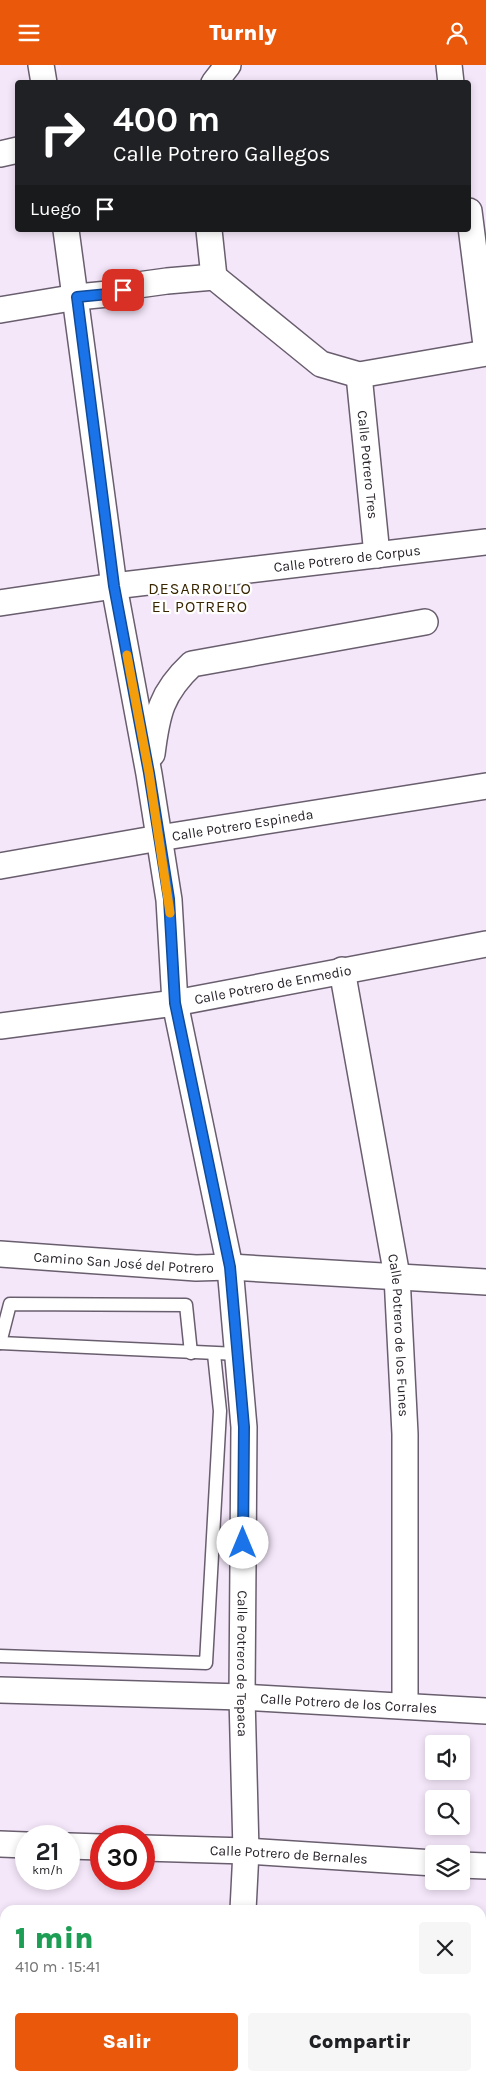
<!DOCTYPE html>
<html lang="es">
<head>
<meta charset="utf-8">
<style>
	:root { --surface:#fff; --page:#f6f6f6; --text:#202124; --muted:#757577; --accent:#ea580c }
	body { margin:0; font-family:Karla,sans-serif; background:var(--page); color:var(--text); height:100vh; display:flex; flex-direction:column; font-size:19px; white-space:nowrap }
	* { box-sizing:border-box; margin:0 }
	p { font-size:16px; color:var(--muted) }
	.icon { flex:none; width:28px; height:28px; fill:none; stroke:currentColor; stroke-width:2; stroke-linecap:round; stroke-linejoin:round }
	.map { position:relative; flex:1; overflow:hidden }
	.drawer { position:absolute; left:0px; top:1840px; width:486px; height:176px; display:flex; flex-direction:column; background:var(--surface); border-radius:15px 15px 0 0; box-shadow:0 2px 8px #0003 }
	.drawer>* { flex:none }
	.hud { position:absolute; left:15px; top:15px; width:456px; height:152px; border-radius:5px; box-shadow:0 2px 8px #0003; background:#202124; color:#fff; overflow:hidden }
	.fabs { position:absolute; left:425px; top:1670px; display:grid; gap:10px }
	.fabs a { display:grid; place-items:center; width:45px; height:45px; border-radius:5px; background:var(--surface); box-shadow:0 2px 8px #0003; font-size:25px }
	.speed { position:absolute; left:15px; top:1760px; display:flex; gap:10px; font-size:25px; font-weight:700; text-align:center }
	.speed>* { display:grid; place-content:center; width:65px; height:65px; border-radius:50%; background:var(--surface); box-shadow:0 2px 8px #0003; line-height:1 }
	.speed small { font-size:12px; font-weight:400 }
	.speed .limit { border:8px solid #d22; background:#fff; color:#111 }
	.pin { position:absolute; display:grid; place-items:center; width:42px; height:42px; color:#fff; margin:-21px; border-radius:10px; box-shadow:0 2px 8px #0006 }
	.me { position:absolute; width:55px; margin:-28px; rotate:0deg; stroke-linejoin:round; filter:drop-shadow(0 0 4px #0008) }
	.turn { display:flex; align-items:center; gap:18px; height:105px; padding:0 15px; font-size:22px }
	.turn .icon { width:65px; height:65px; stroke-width:2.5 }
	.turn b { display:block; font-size:35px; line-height:42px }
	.then { display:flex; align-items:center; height:48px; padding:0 15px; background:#0003; gap:10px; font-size:19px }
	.round { display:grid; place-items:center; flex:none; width:52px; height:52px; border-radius:5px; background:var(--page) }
	.overview { display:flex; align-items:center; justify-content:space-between; height:85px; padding:0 15px }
	h1 { font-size:30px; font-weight:800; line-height:38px; color:#1e9e55 }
	.action { display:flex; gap:10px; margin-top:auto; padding:10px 15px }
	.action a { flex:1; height:58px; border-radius:5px; background:var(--accent); color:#fff; font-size:20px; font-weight:800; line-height:58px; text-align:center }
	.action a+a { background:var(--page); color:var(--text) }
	header { display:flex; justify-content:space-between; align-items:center; height:65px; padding:0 15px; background:var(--accent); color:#fff; font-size:22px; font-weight:800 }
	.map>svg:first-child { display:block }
</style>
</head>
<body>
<header><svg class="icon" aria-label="menu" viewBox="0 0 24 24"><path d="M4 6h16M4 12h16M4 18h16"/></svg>Turnly<svg class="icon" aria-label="person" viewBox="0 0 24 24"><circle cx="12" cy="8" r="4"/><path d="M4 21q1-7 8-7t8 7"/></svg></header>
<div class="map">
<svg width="486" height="2016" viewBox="0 0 486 2016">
	<rect width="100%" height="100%" fill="#f4e7fa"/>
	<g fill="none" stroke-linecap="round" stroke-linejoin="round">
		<!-- service casing -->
		<g stroke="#695e6e" stroke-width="15">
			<g id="service">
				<path d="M0,1278l10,-39 176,1 5,48"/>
				<path d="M0,1278l238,11"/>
				<path d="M0,1591l206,7 14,-252 -6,-57"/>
			</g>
		</g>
		<!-- minor casing -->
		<g stroke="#695e6e" stroke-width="28">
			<g id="minor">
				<path d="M41,0l3,18"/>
				<path d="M449,0l2,18"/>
				<path d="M214,18l14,-18"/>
				<path d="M0,89l18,-4"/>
				<path d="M469,146l17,134"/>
				<path id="s1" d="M66,165l48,356 35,188 20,126 6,103 55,264 14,160 -2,270 4,154 -3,59"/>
				<path d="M209,165l5,47"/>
				<path d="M0,245l77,-13 31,-3 30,-9 29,-4 47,-4 107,87 38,11 127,-22"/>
				<path id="s2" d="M359,310l18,180"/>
				<path id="s3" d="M0,538l114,-17 372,-44"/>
				<path d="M152,689c5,-40 9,-61 40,-90l233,-42"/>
				<path id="s4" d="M0,801l159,-28 327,-52"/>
				<path id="s5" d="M342,905l55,306 8,158v272"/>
				<path id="s6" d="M0,961l175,-23 311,-59"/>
				<path id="s7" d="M0,1189l196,14 34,-1 256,15"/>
				<path id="s8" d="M0,1625l242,7 244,14"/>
				<path d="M0,1779l26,1"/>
				<path d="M69,1781l32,1"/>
				<path id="s9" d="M144,1783l102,3 188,12"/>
				<path d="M461,1800l25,1"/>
				<path d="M0,1929h5"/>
				<path d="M481,1956h5"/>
			</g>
		</g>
		<!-- service -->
		<use href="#service" stroke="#fff" stroke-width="12"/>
		<!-- minor -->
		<use href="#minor" stroke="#fff" stroke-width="25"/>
	</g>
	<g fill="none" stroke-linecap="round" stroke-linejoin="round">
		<!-- route casing -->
		<g stroke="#114b97" stroke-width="12">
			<path id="route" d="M123,225l-15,4 -31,3 37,289 35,187 20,126 6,104 55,264 14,160 -1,116"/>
		</g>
		<!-- route -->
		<use href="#route" stroke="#1a73e8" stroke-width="9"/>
		<!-- slow -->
		<path stroke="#f59e0b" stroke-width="9" d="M127,590l22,118 21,140"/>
	</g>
	<g text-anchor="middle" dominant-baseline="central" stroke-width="4.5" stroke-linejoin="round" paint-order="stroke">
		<!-- street labels -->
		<g font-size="14" fill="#29242b" stroke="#fff">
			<text stroke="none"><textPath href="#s2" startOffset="90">Calle Potrero Tres</textPath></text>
			<text stroke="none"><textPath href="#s3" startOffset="350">Calle Potrero de Corpus</textPath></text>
			<text stroke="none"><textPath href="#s4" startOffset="246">Calle Potrero Espineda</textPath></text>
			<text stroke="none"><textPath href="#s6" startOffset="276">Calle Potrero de Enmedio</textPath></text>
			<text stroke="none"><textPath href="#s7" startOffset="124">Camino San José del Potrero</textPath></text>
			<text stroke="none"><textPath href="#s5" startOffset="370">Calle Potrero de los Funes</textPath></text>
			<text stroke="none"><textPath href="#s1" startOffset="1448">Calle Potrero de Tepaca</textPath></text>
			<text stroke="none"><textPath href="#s8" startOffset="349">Calle Potrero de los Corrales</textPath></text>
			<text stroke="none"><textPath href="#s9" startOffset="145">Calle Potrero de Bernales</textPath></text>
		</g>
		<!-- quarter labels -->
		<g font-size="16" letter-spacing="1" fill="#372600" stroke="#fff">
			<text x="200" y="523">DESARROLLO<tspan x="200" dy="18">EL POTRERO</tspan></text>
		</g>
	</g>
</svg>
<div class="fabs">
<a><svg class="icon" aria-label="sound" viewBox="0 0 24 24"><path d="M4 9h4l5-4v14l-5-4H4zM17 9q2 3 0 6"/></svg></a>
<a><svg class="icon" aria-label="search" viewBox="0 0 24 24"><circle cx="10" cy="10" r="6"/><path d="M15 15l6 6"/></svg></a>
<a><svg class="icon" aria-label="layers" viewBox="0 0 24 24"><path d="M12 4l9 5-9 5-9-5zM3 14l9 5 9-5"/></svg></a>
</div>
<div class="speed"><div>21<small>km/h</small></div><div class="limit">30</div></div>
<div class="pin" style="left:123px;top:225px;background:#d93025"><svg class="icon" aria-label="arrive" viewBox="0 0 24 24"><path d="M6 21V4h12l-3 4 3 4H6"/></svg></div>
<svg class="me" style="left:243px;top:1478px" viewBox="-20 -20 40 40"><circle r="19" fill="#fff"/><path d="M0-13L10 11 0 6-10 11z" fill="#1a73e8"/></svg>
<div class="hud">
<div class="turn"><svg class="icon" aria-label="right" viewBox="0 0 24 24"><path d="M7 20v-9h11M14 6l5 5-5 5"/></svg><div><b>400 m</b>Calle Potrero Gallegos</div></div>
<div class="then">Luego<svg class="icon" aria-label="arrive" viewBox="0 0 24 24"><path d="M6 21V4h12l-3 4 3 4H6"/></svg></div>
</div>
<section class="drawer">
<div class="overview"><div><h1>1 min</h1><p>410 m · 15:41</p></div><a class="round"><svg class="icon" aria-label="close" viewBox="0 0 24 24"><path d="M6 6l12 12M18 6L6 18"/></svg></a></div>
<div class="action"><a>Salir</a><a>Compartir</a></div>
</section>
</div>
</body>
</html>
